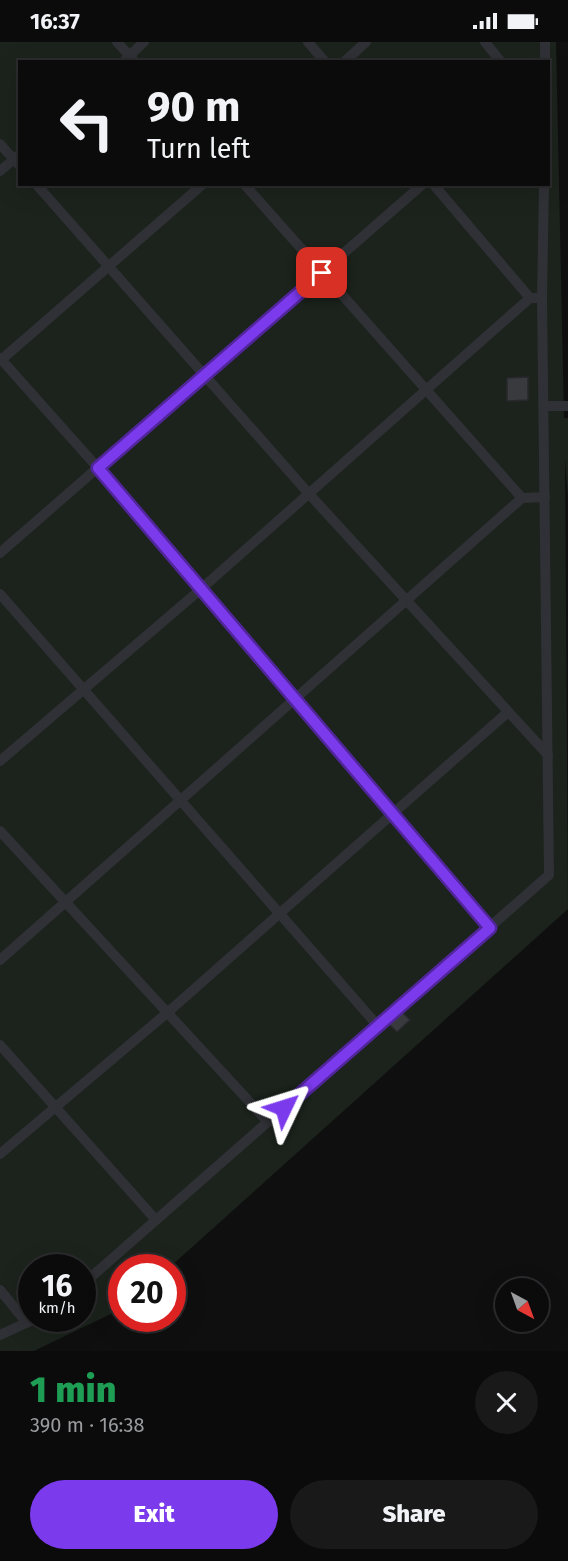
<!DOCTYPE html>
<html lang="en">
<head>
<meta charset="utf-8">
<style>
	:root { --surface:#0b0b0c; --page:#19191a; --text:#f1f3f6; --muted:#9a9b9d; --line:#2b2b2d; --accent:#7c3aed }
	body { margin:0; font-family:"Fira Sans",sans-serif; background:var(--page); color:var(--text); height:100vh; display:flex; flex-direction:column; font-size:22px; white-space:nowrap }
	* { box-sizing:border-box; margin:0 }
	p { font-size:20px; color:var(--muted) }
	.icon { flex:none; width:33px; height:33px; fill:none; stroke:currentColor; stroke-width:2; stroke-linecap:round; stroke-linejoin:round }
	.map { position:relative; height:1309px; overflow:hidden }
	.panel { display:flex; flex-direction:column; background:var(--surface); flex:1 }
	.panel>* { flex:none }
	.guide { position:absolute; left:18px; top:18px; width:532px; height:126px; border-radius:0px; box-shadow:0 6px 24px #0002,0 0 0 2px var(--line); background:#0b0b0c; color:var(--text); overflow:hidden }
	.needle { width:39px; rotate:139deg }
	.controls { position:absolute; left:495px; top:1236px; display:grid; gap:12px }
	.controls a { display:grid; place-items:center; width:54px; height:54px; border-radius:50%; background:var(--surface); box-shadow:0 6px 24px #0002,0 0 0 2px var(--line); font-size:30px }
	.speed { position:absolute; left:18px; top:1212px; display:flex; gap:12px; font-size:30px; font-weight:700; text-align:center }
	.speed>* { display:grid; place-content:center; width:78px; height:78px; border-radius:50%; background:var(--surface); box-shadow:0 6px 24px #0002,0 0 0 2px var(--line); line-height:1 }
	.speed small { font-size:15px; font-weight:400 }
	.speed .limit { border:9px solid #d22; background:#fff; color:#111 }
	.pin { position:absolute; display:grid; place-items:center; width:51px; height:51px; color:#fff; margin:-26px; border-radius:12px; box-shadow:0 3px 9px #0006 }
	.me { position:absolute; width:66px; margin:-33px; rotate:49deg; stroke-linejoin:round; filter:drop-shadow(0 0 4px #0008) }
	.turn { display:flex; align-items:center; gap:21px; height:126px; padding:0 30px; font-size:27px }
	.turn .icon { width:78px; height:78px; stroke-width:2.5 }
	.turn b { display:block; font-size:42px; line-height:51px }
	.round { display:grid; place-items:center; flex:none; width:63px; height:63px; border-radius:32px; background:var(--page) }
	.headline { display:flex; align-items:center; justify-content:space-between; height:102px; padding:0 30px }
	h1 { font-size:36px; font-weight:800; line-height:45px; color:#1e9e55 }
	.cta { display:flex; gap:12px; margin-top:auto; padding:12px 30px }
	.cta a { flex:1; height:69px; border-radius:36px; background:var(--accent); color:#fff; font-size:24px; font-weight:800; line-height:69px; text-align:center }
	.cta a+a { background:var(--page); color:var(--text) }
	.status { display:flex; justify-content:space-between; align-items:center; height:42px; padding:0 30px; background:var(--surface); direction:ltr }
	.status svg { height:16px; fill:currentColor }
	.map>svg:first-child { display:block }
</style>
</head>
<body>
<div class="status"><b>16:37</b><svg viewBox="0 0 49 12"><path d="M0 12V9h3v3zM5 12V6h3v6zM10 12V3h3v9zM15 12V0h3v12zM26 1h20v11H26zM47 4h2v5h-2z"/></svg></div>
<div class="map">
<svg width="568" height="1309" viewBox="0 0 568 1309">
	<rect width="100%" height="100%" fill="#0f0f10"/>
	<!-- green -->
	<path fill="#1b231c" fill-rule="evenodd" d="M0,0h556l8,376h4v79l-3,-38 3,450 -398,358 -48,1 -1,41 -87,42h-34zM20,20h529v122h-529zM32,1226h50v50h-50z"/>
	<!-- building -->
	<g fill="#383a3e" stroke="#29292d" stroke-width="1.5">
		<path d="M528,335v23l-21,1v-23z"/>
		<path d="M402,970l8,8 -13,12 -8,-8z"/>
	</g>
	<g fill="none" stroke-linecap="round" stroke-linejoin="round">
		<!-- service -->
		<g stroke="#303136" stroke-width="10">
			<path d="M117,0l18,20"/>
			<path d="M308,0l17,20"/>
			<path d="M485,0l16,20"/>
			<path d="M545,0v20"/>
			<path d="M123,20l21,-20"/>
			<path d="M344,20l22,-20"/>
			<path d="M0,102l20,22"/>
			<path d="M0,129l20,-17"/>
			<path d="M36,142l274,311 238,260"/>
			<path d="M244,142l278,314"/>
			<path d="M433,142l97,114h6"/>
			<path d="M0,316l98,110 392,460"/>
			<path d="M0,319l203,-177"/>
			<path d="M544,364h24"/>
			<path d="M0,511l423,-369"/>
			<path d="M0,552l378,432"/>
			<path d="M0,719l201,-172 329,-291"/>
			<path d="M0,789l268,291"/>
			<path d="M0,918l522,-462 23,-1"/>
			<path d="M0,1003l156,175"/>
			<path d="M0,1112l167,-141 341,-301"/>
			<path d="M82,1243l467,-410 -7,-577 2,-114"/>
			<path d="M0,1248l27,33"/>
			<path d="M0,1293l37,-17"/>
		</g>
	</g>
	<g fill="none" stroke-linecap="round" stroke-linejoin="round">
		<!-- route casing -->
		<g stroke="#51269a" stroke-width="15">
			<path id="route" d="M284,1066l206,-180 -392,-460 224,-195"/>
		</g>
		<!-- route -->
		<use href="#route" stroke="#7c3aed" stroke-width="10"/>
	</g>
</svg>
<div class="controls">
<a><svg class="needle" viewBox="-14 -14 28 28"><path d="M0-13l5 13h-10z" fill="#e53935"/><path d="M0 13l5-13h-10z" fill="#9a9b9d"/></svg></a>
</div>
<div class="speed"><div>16<small>km/h</small></div><div class="limit">20</div></div>
<div class="pin" style="left:322px;top:231px;background:#d93025"><svg class="icon" aria-label="arrive" viewBox="0 0 24 24"><path d="M6 21V4h12l-3 4 3 4H6"/></svg></div>
<svg class="me" style="left:284px;top:1066px" viewBox="-20 -20 40 40"><path d="M0-17L14 15 0 8-14 15z" fill="#7c3aed" stroke="#fff" stroke-width="4"/></svg>
<div class="guide">
<div class="turn"><svg class="icon" aria-label="left" viewBox="0 0 24 24"><path d="M17 20v-9H6M10 6l-5 5 5 5"/></svg><div><b>90 m</b>Turn left</div></div>
</div>
</div>
<section class="panel">
<div class="headline"><div><h1>1 min</h1><p>390 m · 16:38</p></div><a class="round"><svg class="icon" aria-label="close" viewBox="0 0 24 24"><path d="M6 6l12 12M18 6L6 18"/></svg></a></div>
<div class="cta"><a>Exit</a><a>Share</a></div>
</section>
</body>
</html>
